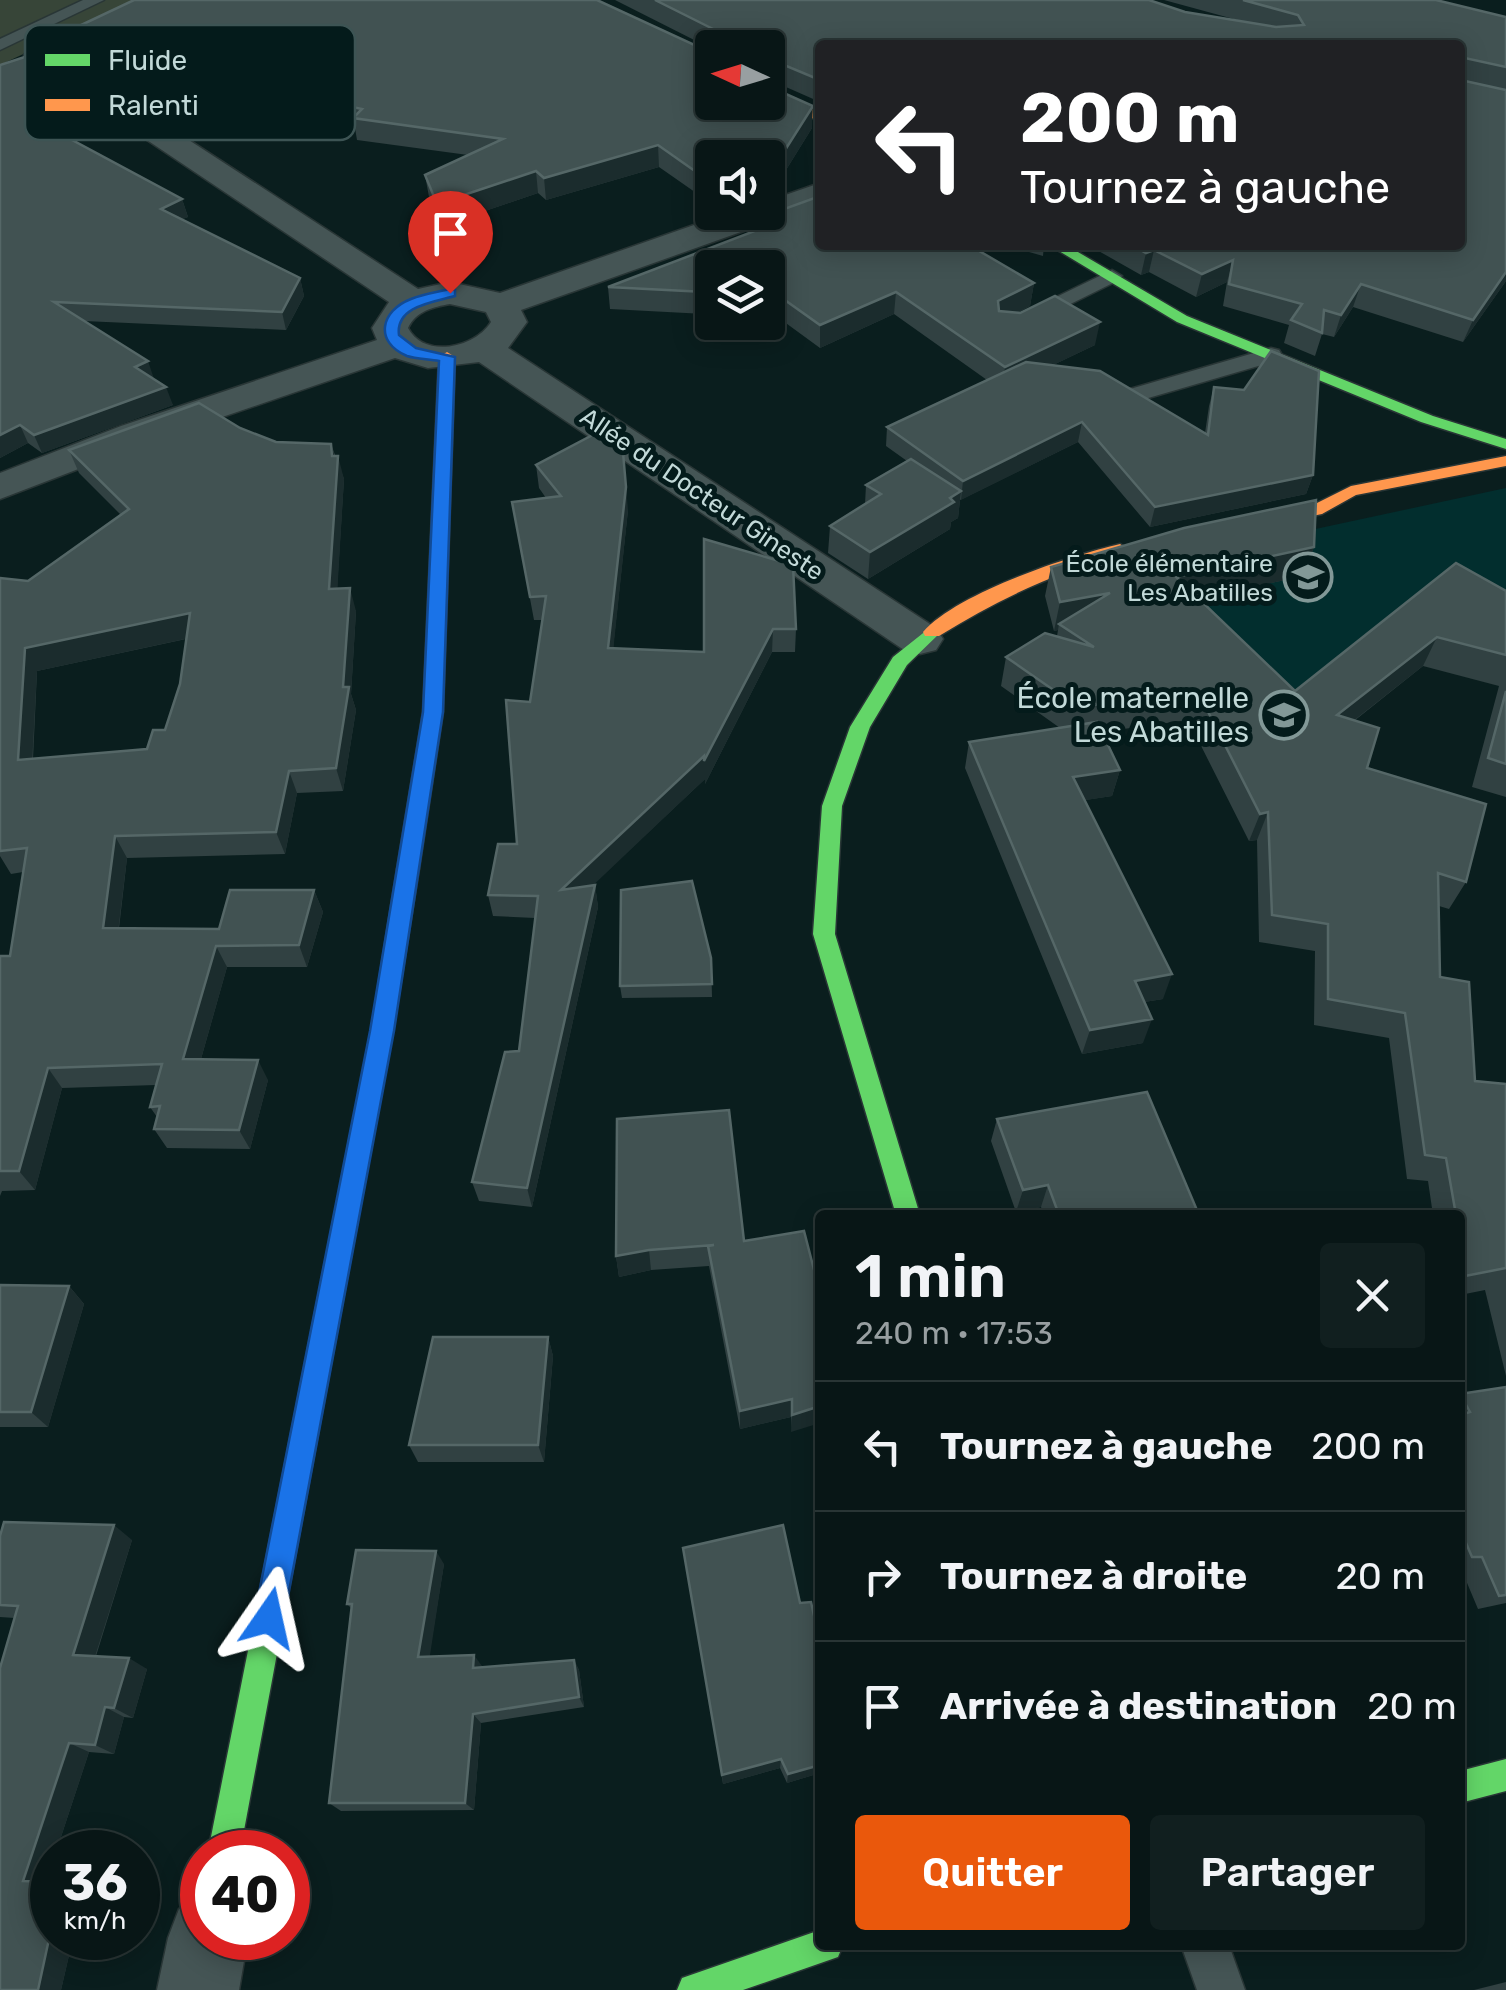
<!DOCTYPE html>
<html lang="fr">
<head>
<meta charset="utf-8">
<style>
	:root { --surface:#081616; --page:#111f1f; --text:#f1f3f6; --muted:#989fa1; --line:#293535; --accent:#ea580c }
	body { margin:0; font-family:Rubik,sans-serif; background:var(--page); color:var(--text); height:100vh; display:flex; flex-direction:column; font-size:38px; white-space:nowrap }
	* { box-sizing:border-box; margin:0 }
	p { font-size:32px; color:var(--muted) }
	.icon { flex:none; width:55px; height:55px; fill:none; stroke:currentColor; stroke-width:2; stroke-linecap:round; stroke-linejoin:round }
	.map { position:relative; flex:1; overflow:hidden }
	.side { position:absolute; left:815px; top:1210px; width:650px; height:740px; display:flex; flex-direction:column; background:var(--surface); border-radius:10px; box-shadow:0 5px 25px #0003,0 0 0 2px var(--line) }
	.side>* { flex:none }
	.banner { position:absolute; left:815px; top:40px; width:650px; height:210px; border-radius:10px; box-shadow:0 5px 25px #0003,0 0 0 2px var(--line); background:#202124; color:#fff; overflow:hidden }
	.needle { width:65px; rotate:274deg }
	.tools { position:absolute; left:695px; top:30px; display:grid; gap:20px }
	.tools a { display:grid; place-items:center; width:90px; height:90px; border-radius:10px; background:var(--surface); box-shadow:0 5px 25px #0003,0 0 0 2px var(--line); font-size:50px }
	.speed { position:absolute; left:30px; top:1830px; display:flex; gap:20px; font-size:50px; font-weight:700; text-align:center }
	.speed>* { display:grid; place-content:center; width:130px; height:130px; border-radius:50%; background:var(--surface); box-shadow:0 5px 25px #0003,0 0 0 2px var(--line); line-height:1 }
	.speed small { font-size:25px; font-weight:400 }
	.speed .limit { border:15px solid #d22; background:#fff; color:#111 }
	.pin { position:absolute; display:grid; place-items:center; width:85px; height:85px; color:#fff; margin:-102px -42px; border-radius:50% 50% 50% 0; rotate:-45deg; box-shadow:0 0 10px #0007 }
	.pin .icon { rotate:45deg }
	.me { position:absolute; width:110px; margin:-55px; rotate:11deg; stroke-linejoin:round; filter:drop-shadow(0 0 8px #0008) }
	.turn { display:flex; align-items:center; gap:35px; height:210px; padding:0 40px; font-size:45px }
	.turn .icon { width:130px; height:130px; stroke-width:2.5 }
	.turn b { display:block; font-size:70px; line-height:85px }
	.round { display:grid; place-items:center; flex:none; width:105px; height:105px; border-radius:10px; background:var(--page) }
	.overview { display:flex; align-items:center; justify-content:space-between; height:170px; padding:0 40px }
	h1 { font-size:60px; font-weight:600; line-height:75px }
	.button { display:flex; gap:20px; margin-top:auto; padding:20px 40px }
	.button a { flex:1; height:115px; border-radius:10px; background:var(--accent); color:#fff; font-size:40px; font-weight:600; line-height:115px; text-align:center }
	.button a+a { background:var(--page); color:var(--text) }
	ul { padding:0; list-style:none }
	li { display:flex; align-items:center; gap:30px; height:130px; padding:0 40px; border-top:2px solid var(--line) }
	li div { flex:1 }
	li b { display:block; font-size:38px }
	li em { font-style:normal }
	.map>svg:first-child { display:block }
</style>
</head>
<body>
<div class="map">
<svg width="1506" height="1990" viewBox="0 0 1506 1990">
	<rect width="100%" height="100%" fill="#0a1e1e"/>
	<!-- built -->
	<path fill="#022e2e" d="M1506,488v136l-23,-8 -159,128 -171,-180z"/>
	<!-- green -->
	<path fill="#374538" d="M0,0h138l-138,65z"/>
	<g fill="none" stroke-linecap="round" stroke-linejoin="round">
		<!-- lane casing -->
		<g stroke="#293636" stroke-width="3">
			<g id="lane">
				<path d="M83,0h21l-104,50v-11z"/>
				<path d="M1112,270l10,6 -3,4 -87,43 -8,1 -11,-6z"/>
				<path d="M1271,348l8,2 3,5 -3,5 -141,41 -11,-7 3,-5z"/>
				<path d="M1181,1945h48l16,45h-48z"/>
			</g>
		</g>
		<!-- street casing -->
		<g stroke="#293636" stroke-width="3">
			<g id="street">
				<path d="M39,46l10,3 369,240 32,-7 50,11 231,-81h37v-11l52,-18v21l-299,106 6,12 -19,26 428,280 7,11 -7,11 -16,4 -16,-4 -425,-288 -51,6 -33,-10 -246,84 -149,57v-26l121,-47 256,-86 -5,-12 17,-26 -360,-241 -5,-6 5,-6zM450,304l36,8 5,10c-16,26 -67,37 -83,6 8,-17 25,-21 42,-24z"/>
				<path d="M202,1900v38h46l-9,52h-82l11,-52 11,-29z"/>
			</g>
		</g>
		<!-- fast casing -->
		<g stroke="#293636" stroke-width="3">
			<g id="fast">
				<path d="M1049,245h17l121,71 246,100 73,23v10l-85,-27 -244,-100z"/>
				<path d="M932,626l9,6 -34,33 -37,62 -28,79 -7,128 85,281h-24l-83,-281 9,-128 28,-79 43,-70z"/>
				<path d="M408,861l11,8 -26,162 -153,821h-32l163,-821 26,-162z"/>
				<path d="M1506,1759v32l-46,12v-32z"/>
				<path d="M820,1930v15h23l-5,12 -95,33h-66l5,-12z"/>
			</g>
		</g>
		<!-- slow casing -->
		<g stroke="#293636" stroke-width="3">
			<g id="slow">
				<path d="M768,88l52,25v9l-52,-25z"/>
				<path d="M447,352l8,5 -12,355 -24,157 -11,8 -11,-8 26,-157 16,-355z"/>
				<path d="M1506,456v10l-150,29 -34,19 -79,16 -9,-5 9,-5 68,-14 40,-20z"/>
				<path d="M1120,544l9,6 -3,4c-69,17 -127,45 -187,82h-14l-2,-4c34,-39 146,-76 197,-88z"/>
			</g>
		</g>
		<!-- lane -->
		<use href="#lane" fill="#455555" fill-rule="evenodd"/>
		<!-- street -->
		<use href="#street" fill="#455555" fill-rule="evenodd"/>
		<!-- fast -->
		<use href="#fast" fill="#63d668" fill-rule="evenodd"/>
		<!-- slow -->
		<use href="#slow" fill="#ff974d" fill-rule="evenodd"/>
	</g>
	<!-- wall -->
	<g fill="#314142" fill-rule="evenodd">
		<path d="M615,0h534l36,12 56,9 -77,-21h272l70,17v264l-43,61 -110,-35 -19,30 -12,-3 -7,22 -31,-13 5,-18 -66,-19 4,-24 -31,15 -47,-25 -8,3 -53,-30h372l-640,-200v57l-50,-22 -2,-32h-56v1z"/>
		<path d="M60,35l752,93 -44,71v-41h-56v46l-53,-37 -113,33 -8,-7 -97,33 -12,-29 -4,-22 43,-20 -111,-15 -2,-12 -57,-11 -2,-8 -123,-19 -29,15 -76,-49z"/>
		<path d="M0,65l106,40 6,17 -38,19 108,58 6,18 -6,2 118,59 4,18 -18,34 -202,-9 70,58 19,26 -131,48 -14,-10 -28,15z"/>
		<path d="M762,217l272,66 -4,23 -13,7 78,32 -42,20 152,68 4,-27 5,-19 99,88 -7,19 -156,33 -72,-85 -118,58 -2,18 -7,4 -1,7 -82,50 -40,-26 2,-27 35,-22 1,-19 41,-24 -21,-15 1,-19 100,-47 -93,-66 -74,34 -52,-38v-42l-56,54h20l-27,11v-19l-95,-5 -2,-22 154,-59z"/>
		<path d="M1005,245h39l-1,11z"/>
		<path d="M240,428l36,14 55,2 13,35 -7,110 19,22 -5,83 5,16 -13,81 -46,2 -12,61 -158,4 -8,70 100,1 95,-39 9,22 -16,55h-80l-26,92 67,21 -18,69 -83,-1 -13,-19 3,-12 -7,-10 6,-22 -94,3 -27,102 -33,1 -2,5v-240h10l13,-84 -12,2 -11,-18v-278l28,3 93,-66 -42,-42 -10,-23zM186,639l-6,45 -15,46 -18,19 -114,10 4,-88z"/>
		<path d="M536,465l92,45 -15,138 91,4v-113l92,90 -1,23h-23l-67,132v-5l-113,106h3l3,22 -66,300 -53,-6 -7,-19 47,-131 16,-133 -42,-2 -5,-21 29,-51 13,-142 13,-82h-9l-22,-118 34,-4 -7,-10z"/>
		<path d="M1314,547l-11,29 -104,23 96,92 211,-100v206l-34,-10 27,-101 -76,-20 -69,55 13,47 99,114 -17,27 -10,-3 1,71 35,104 31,3v292l-21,-86 -25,5v-80h-27l-5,-34 -21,-2 -18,-141 -75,-13 1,-74 -56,-9 -2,-102 -8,1 -61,-121 -86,12 18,38 -8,26 -27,4 78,199 -19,3 -1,41 -61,11 -117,-286 4,-26 91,-14 -59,-42 5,-29 51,-21 1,-6 -4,1 -9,-35 6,-29z"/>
		<path d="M711,958l1,39 -90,1 -2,-12z"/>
		<path d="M729,1110l15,131 60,-10 -13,201v-15l-51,12 -31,-163 -58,4 -32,7 -3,-21z"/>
		<path d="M997,1119l202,96h-155l-3,-8 -25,5 -25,-71z"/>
		<path d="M0,1285l69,1 15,18 -36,123h-48z"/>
		<path d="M548,1337l5,19 -9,106h-126l-9,-17z"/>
		<path d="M1506,1387v216l-28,6 -16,-38h-2v-177z"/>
		<path d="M0,1536l132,4 -36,116 51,13 -14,49 -9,-1 -10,37 -25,-2 -33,100h-4v12l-5,18 5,56h21l-12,52h-61l15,-372 -15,-1z"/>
		<path d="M683,1548l117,55 20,40v130l-33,10 -7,-15 -57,16z"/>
		<path d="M444,1564l-15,92 53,10v2l92,-8 5,10 5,37 -103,16 -7,87 -133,1 -12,-8 23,-194 -5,-5z"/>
		<path d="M1506,1982v8h-32z"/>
	</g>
	<!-- shaded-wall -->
	<g fill="#1b2c2d">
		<path d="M770,59v21l-2,1v-21z"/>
		<path d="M167,69l6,21 -29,15 -7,-21z"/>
		<path d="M106,105l6,17 -55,28 -7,-17z"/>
		<path d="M813,106l-1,22 -44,71v-22z"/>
		<path d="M658,145l1,22 -113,33 -2,-22z"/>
		<path d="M536,171l2,22 -97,33 -4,-22z"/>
		<path d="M182,199l6,18 -22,9 -5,-17z"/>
		<path d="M1154,250l-5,22 -8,3 5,-22z"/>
		<path d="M1233,260l-6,22 -31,15 6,-23z"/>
		<path d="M1506,272v9l-43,61 10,-22z"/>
		<path d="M300,278l4,18 -18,34 -4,-18z"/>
		<path d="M1034,283l-4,23 -36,18 4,-23z"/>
		<path d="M1361,284l-8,23 -19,30 7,-22z"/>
		<path d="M896,292l-2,22 -74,34v-23z"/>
		<path d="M712,307v15h20l-27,11v-23z"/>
		<path d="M1100,322l-5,23 -94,45 4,-23z"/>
		<path d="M148,361l6,18 -19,-12z"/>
		<path d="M166,387l7,18 -131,48 -8,-18z"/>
		<path d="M1082,422l-4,20 -117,58 2,-19z"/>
		<path d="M20,425l8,18 -28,15v-23z"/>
		<path d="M331,444l6,22 1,-10 6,23 -8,134 -7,-24z"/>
		<path d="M1313,475l-7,19 -156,33 5,-20z"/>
		<path d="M626,487l2,23 -17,161 -3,-23z"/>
		<path d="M961,491l-3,27 -7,4 -1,7 -82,50 2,-27z"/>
		<path d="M1314,547l-11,29 -136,30 9,-29z"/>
		<path d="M350,588l6,23 -5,83 5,16 -13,81 -7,-23z"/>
		<path d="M1110,593l-51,31 -1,6 -4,1 6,-29z"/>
		<path d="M190,613l9,23 -162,35 -6,112 -13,-23 7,-112z"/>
		<path d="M773,629l-1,23 -67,132v-5l-140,133 -4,-22z"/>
		<path d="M1437,637l-14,29 -99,78 13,-29z"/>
		<path d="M1120,770l-8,26 -45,7 6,-26z"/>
		<path d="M289,771l8,22 -12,61 -9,-22z"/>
		<path d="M1268,812l-11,28 -8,1 11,-27z"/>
		<path d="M115,836l12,22 -11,91 -13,-21z"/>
		<path d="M595,885l3,22 -66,300 -5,-19z"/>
		<path d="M314,890l9,22 -16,55 -8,-22z"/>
		<path d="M216,946l11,21 -32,113 -12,-21z"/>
		<path d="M1172,974l-9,25 -37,6 9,-24z"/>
		<path d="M1152,1019l-9,24 -61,11 8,-24z"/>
		<path d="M258,1060l10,20 -18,69 -11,-19z"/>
		<path d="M48,1068l14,20 -27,102 -16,-19z"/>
		<path d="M1048,1185l-7,22 -25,5 7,-22z"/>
		<path d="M649,1250l2,20 -32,7 -3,-21z"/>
		<path d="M69,1286l15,18 -36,123 -17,-15z"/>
		<path d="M548,1337l5,19 -9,106 -6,-17z"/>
		<path d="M792,1399l-1,18 -51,12v-18z"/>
		<path d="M820,1406v17l-29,9 1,-17z"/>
		<path d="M114,1525l18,15 -40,126 -19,-11z"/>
		<path d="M436,1551l8,13 -16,104 -10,-11z"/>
		<path d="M474,1655l8,11 -1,13 -8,-11z"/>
		<path d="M129,1658l18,11 -14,49 -19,-10z"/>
		<path d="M574,1660l5,10 5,37 -5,-10z"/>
		<path d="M105,1707l19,10 -10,37 -19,-9z"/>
		<path d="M473,1714l8,9 -7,87 -9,-7z"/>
		<path d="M69,1743l20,9 -33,100h-4v12l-7,22 -22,-5z"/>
		<path d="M781,1759l-1,9 -57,16 -1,-9z"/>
		<path d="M820,1765v8l-33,10 1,-9z"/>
		<path d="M52,1925v13h21l-12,52h-23z"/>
	</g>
	<!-- building -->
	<g fill="#415252" stroke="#556767" stroke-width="2.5" fill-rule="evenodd">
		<path d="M134,0h463l115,53v49h56v-16l45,20 -45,71v-19h-56v25l-54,-38 -114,33 -8,-7 -99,33 -12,-29 78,-36 -150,-21 9,-9 -69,-14 7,-6 -133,-20 -30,15 -77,-49z"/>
		<path d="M655,0h494l36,12 91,15 28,-2 -6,-10 -55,-15h193l70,17v50l-41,-9v23l41,9v182l-33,48 -112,-36 -20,31 -17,-5 -2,23 -31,-13 11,-16 -73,-20 4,-24 -31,14 -48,-24 -8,3 -14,-8h328v-200h-640v35l-50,-21 -2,1v-12h-54l-1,-19z"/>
		<path d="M31,55l75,50 -56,28 22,7 110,59 -21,10 139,69 -18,34 -228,-10 94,59 -13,6 31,20 -132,48 -14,-10 -20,10v-370z"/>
		<path d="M820,196v49h149l65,38 -36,18 1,10 21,2 35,-17 45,26 -95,45 -109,-75 -76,33 -52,-37v-20h-56v39l-7,3v-18l-97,-5 165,-63 -11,-7z"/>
		<path d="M1271,351l48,20 -6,104 -158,32 -73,-85 -119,59 -76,-54 139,-65 74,9 108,64 6,-48 30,3z"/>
		<path d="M199,403l41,25 36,14 55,2 1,12h6l-9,133 21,-1 -7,99h6l-13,81 -47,3 -13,61 -161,4 -12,92 116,1 11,-39h84l-15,55 -83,1 -33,113 75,1 -19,70 -85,-1 6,-23 -10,1 12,-43 -114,4 -29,103h-19v-215h10l17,-108 -27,3v-273l28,3 101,-72 -60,-59zM190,613l-10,71 -15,46h-12l-6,19 -129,11 7,-112z"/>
		<path d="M604,429l18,12 4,46 -18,161 96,4v-113l89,26 3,64h-23l-69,132v-5l-143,134 34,-5 -68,303 -55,-6 33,-130 14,-1 19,-155 -50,-1 10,-51h19l-11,-144 24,2 16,-106 -16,1 -18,-95 49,-6 -25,-31z"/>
		<path d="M911,459l50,32 -11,7 4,4 -84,50 -40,-26 51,-32 -15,-9z"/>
		<path d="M1316,500l-2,47 -138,30 119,114 161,-128 50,28v64l-69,-18 -100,78 42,13 -12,40 119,36 -20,78 -28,-9 2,104 29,5 6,99 31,3v184l-41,8 -5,-34v-27h-4l-10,-57 -21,-3 -20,-142 -77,-14v-75l-56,-9 -4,-103 -8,2 -62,-122 -120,15 -72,-50 39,-24 49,14 -35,-23 51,-31 -50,9 -9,-35 133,-39z"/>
		<path d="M1506,691v73l-18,-6z"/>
		<path d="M1097,722l23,48 -47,7 99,197 -37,7 17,38 -62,11 -121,-288z"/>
		<path d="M692,881l19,77 1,26 -92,2 1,-96z"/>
		<path d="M1147,1092l52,123h-140l-11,-30 -25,5 -26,-71z"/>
		<path d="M729,1110l15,131 60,-10 16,62v113l-28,9v-16l-52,12 -32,-165 6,-1 -65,5 -33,6 1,-137z"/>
		<path d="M0,1285l69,1 -38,126h-31z"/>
		<path d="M433,1337h115l-10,108h-129z"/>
		<path d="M1506,1387v208l-7,1 -17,-39h-10l-12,-28v-114l10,-3 -10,-18z"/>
		<path d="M4,1522l110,3 -41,130 56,3 -15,50 -9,-1 -10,38 -26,-2 -46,138 29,1v43l-14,65h-38v-322l18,-62 -18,-1v-69z"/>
		<path d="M783,1525l17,78 11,-1 9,41v122l-32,9 -7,-15 -59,16 -39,-227z"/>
		<path d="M356,1550l80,1 -18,106 56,-2 -1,13 101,-8 5,37 -106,17 -8,89h-136l23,-199h-5z"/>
	</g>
	<!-- route -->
	<path fill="#1a73e8" stroke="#114b97" stroke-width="2.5" d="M450,289l5,1v6c-21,6 -60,10 -56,39l17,13 39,9 -12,355 -49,319 -110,587 -4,10 -11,5 -10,-5 -5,-10 116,-587 53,-319 16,-351c-10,-2 -23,-2 -32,-5 -33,-14 -27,-45 4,-57 12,-5 26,-7 39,-10z"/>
	<!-- icons -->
	<defs>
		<g id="school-ring" transform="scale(2.5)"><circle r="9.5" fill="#041b1b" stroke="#829897" stroke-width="1.5"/><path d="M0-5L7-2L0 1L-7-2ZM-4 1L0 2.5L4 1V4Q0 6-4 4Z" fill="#829897"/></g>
	</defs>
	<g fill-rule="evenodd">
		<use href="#school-ring" x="1308" y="577"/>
		<use href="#school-ring" x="1284" y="715"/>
	</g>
	<g text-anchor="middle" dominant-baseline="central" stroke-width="10" stroke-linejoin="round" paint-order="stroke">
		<!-- far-street labels -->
		<g font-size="25" fill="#c2d9d8" stroke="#041b1b">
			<text transform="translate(702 494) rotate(34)">Allée du Docteur Gineste</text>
		</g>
		<!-- far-poi labels -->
		<g font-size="25" fill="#c2d9d8" stroke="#041b1b" text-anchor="end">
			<text x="1273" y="563">École élémentaire<tspan x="1273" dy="29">Les Abatilles</tspan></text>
		</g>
		<!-- poi labels -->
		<g font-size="30" fill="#c2d9d8" stroke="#041b1b" text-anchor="end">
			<text x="1249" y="698">École maternelle<tspan x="1249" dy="34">Les Abatilles</tspan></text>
		</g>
	</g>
	<!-- legend -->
	<rect x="25" y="25" width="330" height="115" rx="15" fill="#041b1b" stroke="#3d5454" stroke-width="2.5"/>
	<rect x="45" y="54" width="45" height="12" fill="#63d668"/>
	<rect x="45" y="99" width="45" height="12" fill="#ff974d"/>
	<g font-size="28" fill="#c2d9d8">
		<text x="108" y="70">Fluide</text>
		<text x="108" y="115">Ralenti</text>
	</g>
</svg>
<div class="tools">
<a><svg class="needle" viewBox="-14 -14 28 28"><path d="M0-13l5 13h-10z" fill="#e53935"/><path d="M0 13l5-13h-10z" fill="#989fa1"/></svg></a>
<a><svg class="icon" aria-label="sound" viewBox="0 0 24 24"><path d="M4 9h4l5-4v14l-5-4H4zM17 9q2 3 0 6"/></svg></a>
<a><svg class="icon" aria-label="layers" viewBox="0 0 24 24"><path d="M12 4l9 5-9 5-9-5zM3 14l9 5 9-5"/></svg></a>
</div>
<div class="speed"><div>36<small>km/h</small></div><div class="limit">40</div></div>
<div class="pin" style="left:450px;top:293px;background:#d93025"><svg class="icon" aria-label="arrive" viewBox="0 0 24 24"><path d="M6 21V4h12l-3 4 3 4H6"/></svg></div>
<svg class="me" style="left:269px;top:1618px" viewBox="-20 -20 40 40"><path d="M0-17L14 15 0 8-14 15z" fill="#1a73e8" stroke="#fff" stroke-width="4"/></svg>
<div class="banner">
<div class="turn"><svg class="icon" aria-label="left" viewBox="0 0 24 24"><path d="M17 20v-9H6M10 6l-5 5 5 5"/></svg><div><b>200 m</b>Tournez à gauche</div></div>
</div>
<section class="side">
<div class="overview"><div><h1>1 min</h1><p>240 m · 17:53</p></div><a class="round"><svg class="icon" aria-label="close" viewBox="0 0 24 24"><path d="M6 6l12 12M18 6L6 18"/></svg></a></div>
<ul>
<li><svg class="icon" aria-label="left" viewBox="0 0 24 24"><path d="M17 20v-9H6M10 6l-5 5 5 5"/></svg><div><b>Tournez à gauche</b></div><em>200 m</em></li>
<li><svg class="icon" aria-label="right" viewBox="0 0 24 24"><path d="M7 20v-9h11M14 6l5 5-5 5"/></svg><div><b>Tournez à droite</b></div><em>20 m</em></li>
<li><svg class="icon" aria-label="arrive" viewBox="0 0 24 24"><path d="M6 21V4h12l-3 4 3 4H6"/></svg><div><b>Arrivée à destination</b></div><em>20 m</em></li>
</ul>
<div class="button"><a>Quitter</a><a>Partager</a></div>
</section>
</div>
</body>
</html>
